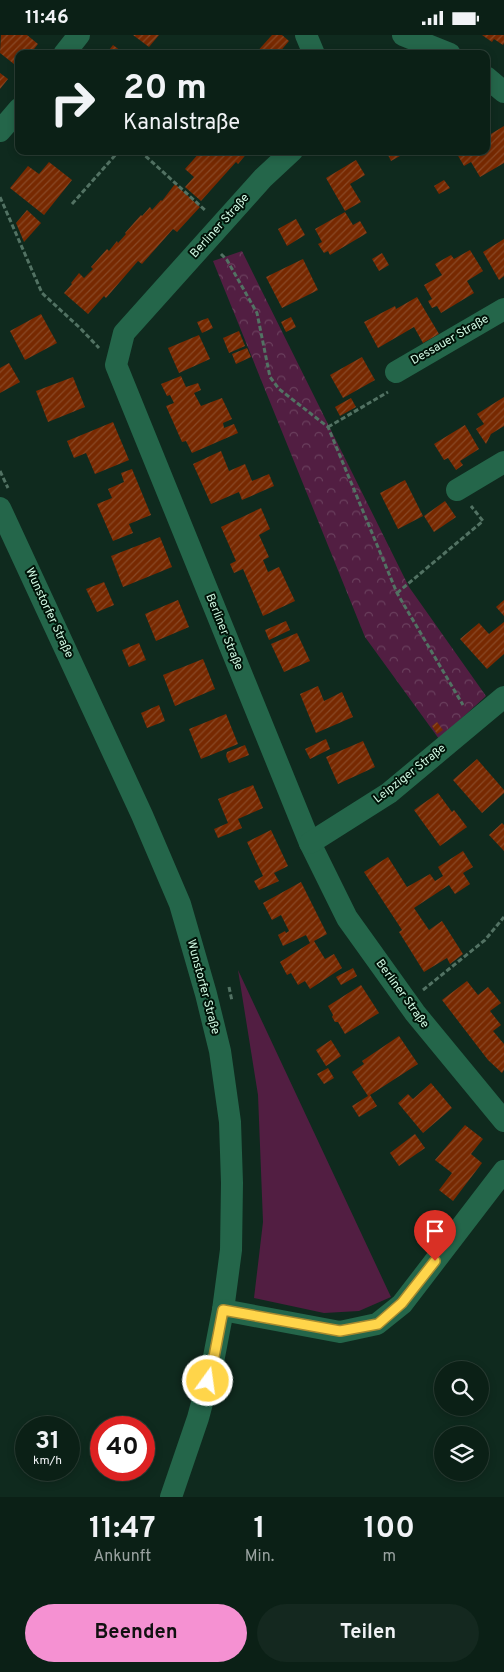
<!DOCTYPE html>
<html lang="de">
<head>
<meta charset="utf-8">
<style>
	:root { --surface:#0b2016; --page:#14281f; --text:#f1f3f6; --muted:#9aa3a1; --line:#2b3e35; --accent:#f591d2 }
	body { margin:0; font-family:Overpass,sans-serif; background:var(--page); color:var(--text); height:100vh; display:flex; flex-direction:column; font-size:19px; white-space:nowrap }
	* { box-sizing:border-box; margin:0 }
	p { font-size:16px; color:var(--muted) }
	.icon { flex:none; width:28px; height:28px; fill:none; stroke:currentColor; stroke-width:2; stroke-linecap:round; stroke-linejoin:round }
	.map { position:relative; height:1462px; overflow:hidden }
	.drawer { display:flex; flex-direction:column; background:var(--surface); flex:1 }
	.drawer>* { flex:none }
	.hud { position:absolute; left:15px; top:15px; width:475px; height:105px; border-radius:10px; box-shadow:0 2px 8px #0003,0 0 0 1px var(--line); background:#0b2016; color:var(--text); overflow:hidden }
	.fabs { position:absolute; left:434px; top:1326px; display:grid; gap:10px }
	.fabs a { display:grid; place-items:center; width:55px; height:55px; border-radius:50%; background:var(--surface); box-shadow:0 2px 8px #0003,0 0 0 1px var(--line); font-size:25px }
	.speed { position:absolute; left:15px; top:1381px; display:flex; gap:10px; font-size:25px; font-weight:700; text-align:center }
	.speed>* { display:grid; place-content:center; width:65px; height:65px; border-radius:50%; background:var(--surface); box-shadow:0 2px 8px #0003,0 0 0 1px var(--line); line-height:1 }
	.speed small { font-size:12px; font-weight:400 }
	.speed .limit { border:8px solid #d22; background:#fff; color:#111 }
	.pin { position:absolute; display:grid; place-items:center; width:42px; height:42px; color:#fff; margin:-51px -21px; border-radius:50% 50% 50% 0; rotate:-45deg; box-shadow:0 0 5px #0007 }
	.pin .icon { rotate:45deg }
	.me { position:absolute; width:55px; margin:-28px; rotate:14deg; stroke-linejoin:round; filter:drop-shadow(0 0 4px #0008) }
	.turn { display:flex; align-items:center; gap:18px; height:105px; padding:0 25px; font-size:22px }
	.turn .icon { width:65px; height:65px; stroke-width:2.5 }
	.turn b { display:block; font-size:35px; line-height:42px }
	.eta { display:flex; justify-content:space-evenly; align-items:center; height:85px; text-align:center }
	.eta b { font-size:30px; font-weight:700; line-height:35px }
	.action { display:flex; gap:10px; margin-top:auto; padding:10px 25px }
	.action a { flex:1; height:58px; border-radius:30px; background:var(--accent); color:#111; font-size:20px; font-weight:700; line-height:58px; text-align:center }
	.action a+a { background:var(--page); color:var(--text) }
	.status { display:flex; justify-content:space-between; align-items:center; height:35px; padding:0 25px; background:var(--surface); direction:ltr }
	.status svg { height:14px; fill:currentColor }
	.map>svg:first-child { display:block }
</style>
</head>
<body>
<div class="status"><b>11:46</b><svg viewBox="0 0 49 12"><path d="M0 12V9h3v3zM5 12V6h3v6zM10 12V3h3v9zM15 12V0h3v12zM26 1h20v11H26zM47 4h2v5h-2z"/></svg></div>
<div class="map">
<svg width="504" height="1462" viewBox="0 0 504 1462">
	<defs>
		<pattern id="park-crowns" width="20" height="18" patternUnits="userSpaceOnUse" patternTransform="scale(1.25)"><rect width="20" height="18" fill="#521e42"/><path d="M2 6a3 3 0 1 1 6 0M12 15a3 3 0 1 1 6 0" fill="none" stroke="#6a3f5d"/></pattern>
		<pattern id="building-hatch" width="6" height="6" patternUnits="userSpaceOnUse" patternTransform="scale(1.25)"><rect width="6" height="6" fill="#772901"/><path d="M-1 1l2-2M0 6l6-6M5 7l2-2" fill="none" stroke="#894926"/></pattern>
	</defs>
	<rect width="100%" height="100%" fill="#0f2a1e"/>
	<!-- grass -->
	<path fill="#521e42" d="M238,935l153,327 -32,14 -35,2 -70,-15 9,-76 -5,-127z"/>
	<!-- park -->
	<path fill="url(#park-crowns)" d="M242,216l167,336 77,109 -47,43 -74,-102 -152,-376z"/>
	<!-- building -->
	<g fill="url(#building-hatch)">
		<path d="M1,0h26l11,9 -8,10h-11v14l-19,-15z"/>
		<path d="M133,0h26l-10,12z"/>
		<path d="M272,0h10l7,6 -11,13h-23z"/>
		<path d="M482,0h22v8l-1,2 -9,-6 -2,3z"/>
		<path d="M113,10l12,9h-19z"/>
		<path d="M0,38l8,6 -8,10z"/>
		<path d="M504,91v37l-24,14 -9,-15 -7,4 -7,-12 5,-3h24v-14z"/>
		<path d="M201,116h48l-11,13 -2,-2 -35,39 -16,-14 9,-10 -9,-8z"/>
		<path d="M386,116h23l-18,10z"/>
		<path d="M356,125l9,15 -15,9 11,18 -16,9 -19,-33z"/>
		<path d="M49,127l23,18 -28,35 -34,-27 18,-22 11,8z"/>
		<path d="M444,145l6,8 -11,6 -5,-8z"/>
		<path d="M175,149l25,23 -23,25 -4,-3 -31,35 -4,-3 -32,37 -2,-2 -16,18 -24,-21 8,-9 -1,-1 8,-10 5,5 9,-9 -2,-2 16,-18 2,2 8,-10 1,2 8,-9 -1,-1 16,-18 1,1 8,-9 2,3 9,-10 1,1z"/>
		<path d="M27,175l14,13 -17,19 -8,-19z"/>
		<path d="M345,177l8,13 7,-4 7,12 -37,22 -2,-4 -4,2 -6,-9 4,-2 -7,-13z"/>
		<path d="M296,184l9,16 -18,11 -9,-17z"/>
		<path d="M504,204v37l-5,4 -16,-28z"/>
		<path d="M470,215l13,21 -16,10 7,12 -33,20 -4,-7 -5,2 -4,-7 4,-2 -8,-14 18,-10 -7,-11 16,-9 3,4z"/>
		<path d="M382,218l7,12 -10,6 -7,-12z"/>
		<path d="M303,224l15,31 -36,18 -16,-31z"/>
		<path d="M417,262l22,37 -16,9 -9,-16 -36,21 -14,-26 31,-16 1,3z"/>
		<path d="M41,279l16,29 -32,17 -15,-29z"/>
		<path d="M291,282l5,10 -10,5 -5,-10z"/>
		<path d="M208,283l5,10 -11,5 -5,-11z"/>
		<path d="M239,296l6,15 -16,7 -6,-15z"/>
		<path d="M199,300l11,24 -31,14 -11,-25z"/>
		<path d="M247,313l4,9 -15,7 -4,-10z"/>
		<path d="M362,322l13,23 -32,18 -13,-23z"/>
		<path d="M9,328l11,19 -20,11v-25z"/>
		<path d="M181,341l5,11 12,-4 3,7 -7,3 7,13 21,-8 10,21 -9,4 1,5 10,-4 4,9 -46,20 -6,-12 -4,1 -16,-36 8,-3 -4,-8 -3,1 -6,-12z"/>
		<path d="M73,342l12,30 -37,15 -12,-31z"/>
		<path d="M504,362v29l-13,8 -5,10 -10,-15 8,-5 -7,-10z"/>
		<path d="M351,363l5,9 -16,9 -5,-9z"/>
		<path d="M113,387l16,38 -34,14 -9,-21 -12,5 -7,-17z"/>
		<path d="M465,390l14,24 -19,12 3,4 -7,5 -8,-12 -4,2 -10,-16z"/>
		<path d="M221,416l8,20 16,-7 7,17 17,-7 5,12 -32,14 -3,-8 -28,12 -18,-40z"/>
		<path d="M132,434l19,46 -22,9 4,9 -20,8 -16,-37 15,-6 -4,-9 16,-7 -3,-9z"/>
		<path d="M405,445l18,36 -25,13 -18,-36z"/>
		<path d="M445,466l11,16 -22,15 -10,-16z"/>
		<path d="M261,473l9,21 -11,6 10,22 -6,3 5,12 11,-5 16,34 -32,15 -20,-47 -9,4 -4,-9 6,-3 -15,-34z"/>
		<path d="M160,502l12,30 -49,20 -12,-31z"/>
		<path d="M104,547l10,23 -17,7 -11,-23z"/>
		<path d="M178,565l11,27 -33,14 -11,-27z"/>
		<path d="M504,565v16l-8,-9z"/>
		<path d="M286,586l4,9 -21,10 -4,-10z"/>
		<path d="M504,587v32l-17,15 -27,-30 19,-16 10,11z"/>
		<path d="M297,598l13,28 -26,11 -13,-28z"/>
		<path d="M139,608l7,17 -17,7 -7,-17z"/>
		<path d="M203,624l12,30 -40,17 -12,-31z"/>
		<path d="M318,651l6,15 18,-9 11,25 -37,16 -16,-39z"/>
		<path d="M159,670l6,16 -18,7 -6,-15z"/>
		<path d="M226,679l12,30 -37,15 -12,-30z"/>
		<path d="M437,687l6,8 -6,4 -5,-8z"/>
		<path d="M326,704l4,10 -20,10 -5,-10z"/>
		<path d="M363,706l12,26 -37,17 -12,-27z"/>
		<path d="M245,710l4,10 -20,8 -3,-7 1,-4z"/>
		<path d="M477,724l27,31v3l-22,20 -29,-33z"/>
		<path d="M253,750l10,23 -25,11 4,9 -24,10 -4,-9 14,-6 -10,-24z"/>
		<path d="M438,758l14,19 2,-2 13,17 -27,19 -26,-36z"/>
		<path d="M502,788l2,2v26l-15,-16z"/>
		<path d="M271,795l17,36 -14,7 5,8 -20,9 -5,-9 9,-5 -16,-34z"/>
		<path d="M463,816l10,16 -10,6 7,11 -15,10 -6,-9 -35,23 15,22 13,-9 21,33 -13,10 -3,-6 -23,14 -25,-40 3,-2 -38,-58 24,-15 19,30 23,-13 5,7 8,-5 -5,-9z"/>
		<path d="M301,847l26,52 -13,7 11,18 9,-5 8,14 -32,21 -5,-8 -7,4 -7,-12 -4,2 -7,-13 30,-19 -4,-8 -23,11 -5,-11 7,-4 1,2 3,-2 -8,-16 -9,5 -9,-17z"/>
		<path d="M353,933l4,8 -16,9 -5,-8z"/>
		<path d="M467,946l11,14 10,-8 13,16 -11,8 11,14 -8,6 11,13v26l-2,3 -14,-13 -46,-60z"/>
		<path d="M361,950l18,28 -34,21 -7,-12h-3l-3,-5 1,-2 -5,-9z"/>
		<path d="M399,1001l19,28 -48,31 7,11 -18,11 -7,-11 16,-10 -16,-24 12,-8 -2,-3z"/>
		<path d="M331,1005l10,16 -15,10 -10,-16z"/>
		<path d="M328,1033l6,10 -10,6 -7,-10z"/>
		<path d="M431,1048l21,25 -29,25 -25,-30 10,-9 5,5z"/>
		<path d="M465,1090l18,14 -12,15 11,9 -29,38 -14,-11 13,-17 -17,-13z"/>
		<path d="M415,1099l10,14 -26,18 -9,-13z"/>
	</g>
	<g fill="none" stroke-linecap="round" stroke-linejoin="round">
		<!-- path -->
		<g stroke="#527263" stroke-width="3" stroke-dasharray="5 2.5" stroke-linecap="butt">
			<path d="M140,116l66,60"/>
			<path d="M0,162l42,96 38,35 19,20"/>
			<path d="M72,169l47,-53"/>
			<path d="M221,219l6,6 30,53 13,64 9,12 49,38 69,166 66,112"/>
			<path d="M328,392l60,-35"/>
			<path d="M0,436l8,17"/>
			<path d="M397,558l86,-72 -12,-15"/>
			<path d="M229,952l3,14"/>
			<path d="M423,955l62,-50 19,-23"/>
		</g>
		<!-- minor -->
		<g stroke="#24664a" stroke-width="22">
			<path d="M306,0l8,19"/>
			<path d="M403,0l47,19"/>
			<path d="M64,19l15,-19"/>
			<path d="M486,42l18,15"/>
			<path d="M0,96l19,-22"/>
			<path d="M292,116l-29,27 -139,155 -8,32 194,478 37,75 68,95 89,108"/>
			<path d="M396,337l108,-63"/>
			<path d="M457,455l47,-28"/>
			<path d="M0,473l142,307 38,89 26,90 14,57 10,71 2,61 -1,67 -8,60 -10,52 -15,56 -27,79"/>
			<path d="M310,808l79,-50 115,-96"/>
			<path d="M223,1275l117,22 37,-8 25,-20 102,-133"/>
		</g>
	</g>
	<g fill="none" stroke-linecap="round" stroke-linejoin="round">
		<!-- route casing -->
		<g stroke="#a68a30" stroke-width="12">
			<path id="route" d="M208,1346l5,-19 10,-52 117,21 38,-7 24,-21 33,-42"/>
		</g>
		<!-- route -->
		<use href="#route" stroke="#ffd54a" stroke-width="9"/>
	</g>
	<g text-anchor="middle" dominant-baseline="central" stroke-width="4" stroke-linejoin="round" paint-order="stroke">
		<!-- street labels -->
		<g font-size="12" fill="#cff8e2" stroke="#001308">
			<text transform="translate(220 191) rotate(-48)">Berliner Straße</text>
			<text transform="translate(450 305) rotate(-30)">Dessauer Straße</text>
			<text transform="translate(49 578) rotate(65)">Wunstorfer Straße</text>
			<text transform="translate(224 597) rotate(68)">Berliner Straße</text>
			<text transform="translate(410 739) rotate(-38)">Leipziger Straße</text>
			<text transform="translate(203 952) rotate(75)">Wunstorfer Straße</text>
			<text transform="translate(402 959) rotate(54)">Berliner Straße</text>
		</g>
	</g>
</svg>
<div class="fabs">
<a><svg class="icon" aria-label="search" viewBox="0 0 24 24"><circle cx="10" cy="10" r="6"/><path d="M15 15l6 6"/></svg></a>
<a><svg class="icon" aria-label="layers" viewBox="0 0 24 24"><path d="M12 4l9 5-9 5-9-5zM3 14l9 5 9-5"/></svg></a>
</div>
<div class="speed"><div>31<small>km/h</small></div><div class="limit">40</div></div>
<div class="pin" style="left:435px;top:1226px;background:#d93025"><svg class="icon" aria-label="arrive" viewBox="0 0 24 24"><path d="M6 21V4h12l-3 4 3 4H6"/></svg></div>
<svg class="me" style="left:208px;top:1346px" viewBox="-20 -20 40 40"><circle r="17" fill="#ffd54a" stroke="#fff" stroke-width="3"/><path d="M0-11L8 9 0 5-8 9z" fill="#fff"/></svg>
<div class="hud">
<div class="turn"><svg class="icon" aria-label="right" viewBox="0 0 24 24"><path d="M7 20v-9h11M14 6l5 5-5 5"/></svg><div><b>20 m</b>Kanalstraße</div></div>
</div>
</div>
<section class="drawer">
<div class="eta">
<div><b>11:47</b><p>Ankunft</p></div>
<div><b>1</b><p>Min.</p></div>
<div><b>100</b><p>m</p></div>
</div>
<div class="action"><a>Beenden</a><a>Teilen</a></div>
</section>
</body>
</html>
